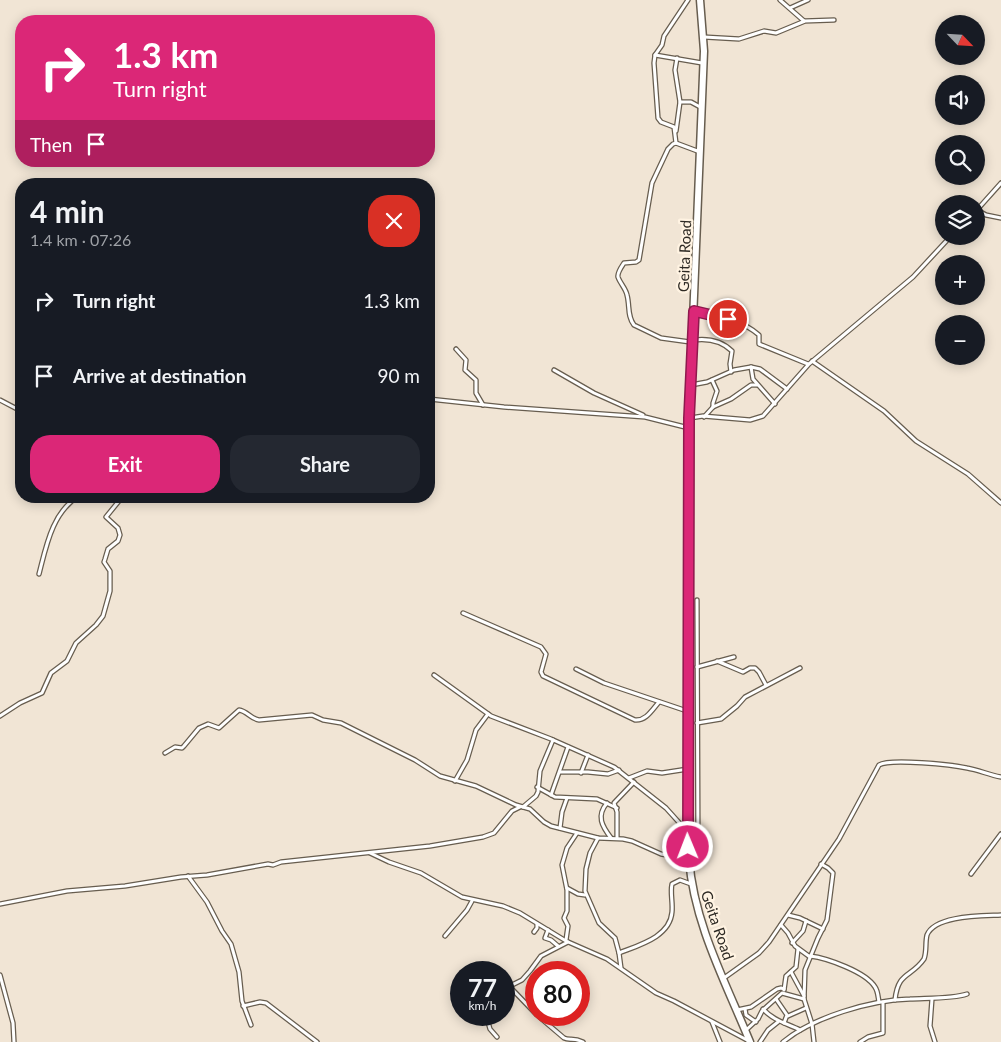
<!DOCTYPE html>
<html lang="en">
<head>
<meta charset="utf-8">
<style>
	:root { --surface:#171b24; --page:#242831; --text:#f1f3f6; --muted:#9ea1a6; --accent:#db2777 }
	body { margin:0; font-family:Lato,sans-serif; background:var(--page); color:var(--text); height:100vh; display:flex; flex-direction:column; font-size:19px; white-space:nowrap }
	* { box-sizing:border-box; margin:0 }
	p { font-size:16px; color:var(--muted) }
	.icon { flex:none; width:28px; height:28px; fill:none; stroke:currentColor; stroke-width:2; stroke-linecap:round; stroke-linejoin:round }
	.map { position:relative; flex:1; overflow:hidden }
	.details { position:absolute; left:15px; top:178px; width:420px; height:325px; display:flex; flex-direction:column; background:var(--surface); border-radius:20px; box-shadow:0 2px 12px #0003 }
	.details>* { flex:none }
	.hud { position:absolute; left:15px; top:15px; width:420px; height:152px; border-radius:20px; box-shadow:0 2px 12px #0003; background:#db2777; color:#fff; overflow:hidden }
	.needle { width:32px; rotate:115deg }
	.controls { position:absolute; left:935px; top:15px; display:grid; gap:10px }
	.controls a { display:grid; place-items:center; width:50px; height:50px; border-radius:50%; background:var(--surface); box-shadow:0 2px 12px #0003; font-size:25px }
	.speed { position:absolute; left:450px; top:961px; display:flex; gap:10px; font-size:25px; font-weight:700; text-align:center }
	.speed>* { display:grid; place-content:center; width:65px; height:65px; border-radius:50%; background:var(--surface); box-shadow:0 2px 12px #0003; line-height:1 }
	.speed small { font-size:12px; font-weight:400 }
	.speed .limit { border:8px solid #d22; background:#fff; color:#111 }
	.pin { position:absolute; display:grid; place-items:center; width:42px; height:42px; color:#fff; margin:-21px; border:2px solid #fff; border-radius:50%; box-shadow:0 1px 5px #0007 }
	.me { position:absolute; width:55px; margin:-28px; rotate:359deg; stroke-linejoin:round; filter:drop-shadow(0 0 4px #0008) }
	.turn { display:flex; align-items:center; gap:18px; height:105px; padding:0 15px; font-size:22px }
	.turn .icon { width:65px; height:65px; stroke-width:2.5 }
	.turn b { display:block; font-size:35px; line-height:42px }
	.then { display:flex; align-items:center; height:48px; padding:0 15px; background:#0003; gap:10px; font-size:19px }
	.round { display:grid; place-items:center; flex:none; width:52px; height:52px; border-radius:20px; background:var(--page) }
	.overview { display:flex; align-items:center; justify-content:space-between; height:85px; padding:0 15px }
	h1 { font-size:30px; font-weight:700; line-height:38px }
	.cta { display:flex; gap:10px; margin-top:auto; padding:10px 15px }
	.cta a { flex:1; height:58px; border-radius:20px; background:var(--accent); color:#fff; font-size:20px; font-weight:700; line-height:58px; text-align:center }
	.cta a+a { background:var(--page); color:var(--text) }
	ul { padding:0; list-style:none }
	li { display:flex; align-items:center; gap:15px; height:75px; padding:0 15px }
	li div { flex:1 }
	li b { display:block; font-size:19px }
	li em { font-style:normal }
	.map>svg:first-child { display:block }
</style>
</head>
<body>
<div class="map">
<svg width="1001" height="1042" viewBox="0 0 1001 1042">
	<rect width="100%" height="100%" fill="#f1e5d5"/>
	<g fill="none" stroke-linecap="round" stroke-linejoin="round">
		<!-- street casing -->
		<g stroke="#675d4f" stroke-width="5.5">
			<g id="street">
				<path d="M780,0l24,21"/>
				<path d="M790,8l18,-8"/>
				<path d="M704,37l35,2 25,-8 12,2 29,-12 29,-1"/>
				<path d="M655,55l47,8"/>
				<path d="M680,102h11l11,6"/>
				<path d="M676,131l4,-29 -5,-32 2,-12"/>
				<path d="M676,143l-2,-16 -13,-5 -3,-4 -4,-55 1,-8 7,-10 2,-9 24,-36"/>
				<path d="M977,210l9,5 15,3"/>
				<path d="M976,211l25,-28"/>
				<path d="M694,311c23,3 48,9 65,24v9l49,20"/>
				<path d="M693,340c15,-2 28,0 39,11l-2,13 1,8"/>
				<path d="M692,344l-2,-2 -29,-4 -27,-13c-7,-9 -4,-19 -7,-30 -1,-6 -7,-12 -9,-18 -1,-4 4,-11 6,-14l12,-1 3,-2 13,-77 16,-34 5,-5 3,-1 24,9"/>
				<path d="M456,349l10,11 -1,10 11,10v13l7,12"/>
				<path d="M812,361l72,50 32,30 52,33 33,29"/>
				<path d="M751,367l2,12 22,25"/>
				<path d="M554,370l40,23 49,22"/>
				<path d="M712,380l5,11 -4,12v4"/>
				<path d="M691,385l16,-3 27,-12 17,-3 9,2 27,20"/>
				<path d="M429,399l75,8 141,10 44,11"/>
				<path d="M0,400l21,11"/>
				<path d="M704,417l9,-10 18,-8 20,-14h6"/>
				<path d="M690,418l13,-2 47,4 13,-4 46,-52 104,-87 38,-41"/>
				<path d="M39,574c7,-27 13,-62 40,-78"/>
				<path d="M463,613l78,34 5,7 -5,18 2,4 92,44c11,1 17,-10 24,-18"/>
				<path d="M717,661l26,11 7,-4h5l4,4 7,13"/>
				<path d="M697,667l37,-10"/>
				<path d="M576,669l28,14 80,27 4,3"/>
				<path d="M434,675l57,41 60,23 63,28 52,41 18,20 3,8"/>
				<path d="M0,716l20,-13 22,-10 9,-20 16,-12 9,-18 20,-18 7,-9 7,-25v-20l-6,-9 1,-3 3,-10 10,-8 2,-6 -2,-7 -12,-11 17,-21"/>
				<path d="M697,723l24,-4 16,-13 8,-9 55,-29"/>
				<path d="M165,753l10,-6 7,1 2,-2 15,-18 9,-4 11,4 20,-18c8,1 12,9 20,10l53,-5 11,5 18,3 74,37 25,16 36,10 40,19 14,4 14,13 7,4 47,12 25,1 9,2 29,13 27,5"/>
				<path d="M560,772h28l20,2 11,-4"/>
				<path d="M581,773l7,-18"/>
				<path d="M629,778l18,-7 15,2 26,-4"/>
				<path d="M455,781l12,-21 9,-30 12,-16"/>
				<path d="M537,787l18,10 42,2 20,9"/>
				<path d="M551,795l17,-48"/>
				<path d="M607,803c-11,13 -5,23 4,35"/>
				<path d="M523,807l13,-11 2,-4 2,-21 13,-31"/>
				<path d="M560,828l2,-16 5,-14"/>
				<path d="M598,838l-8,15 -4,16 -1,22 14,32 16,15 4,15 2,15"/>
				<path d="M617,838v-26l-3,-9 20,-21"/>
				<path d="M370,853l19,9 32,11 41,24 41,9 17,7 46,28 41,18 49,34 18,8 73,39"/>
				<path d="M692,866l6,-19 -1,-247"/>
				<path d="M971,874l30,-40"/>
				<path d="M188,876l19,26 15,29 9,13 8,28 3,29 9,24"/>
				<path d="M567,888l11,6 7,1"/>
				<path d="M0,904l67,-13 58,-5 56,-9 26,-2 61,-11 5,1 8,-3 149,-16 53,-9 11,-4 18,-22 8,-4"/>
				<path d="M788,915l12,3 23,11"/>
				<path d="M781,925l7,8 7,13 15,11"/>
				<path d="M548,930l-3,8 6,2 7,6"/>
				<path d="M534,932l3,-4v-4"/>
				<path d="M445,936l22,-26 5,-9"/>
				<path d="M566,940l2,-14 -4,-8 3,-7v-21l-5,-25 5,-17 10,-15"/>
				<path d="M792,943l11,-12 3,-10"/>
				<path d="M619,953c20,-8 51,-16 53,-41 1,-10 -2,-19 0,-28l8,-4 11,4"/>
				<path d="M810,956c17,2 56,16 65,31 3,4 3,10 4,15"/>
				<path d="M791,972l13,24"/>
				<path d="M0,975l13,48 1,19"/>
				<path d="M724,978l35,-25 10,-11 70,-103 40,-74c11,-7 74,0 88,3 12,2 22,7 34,9"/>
				<path d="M509,986l27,28"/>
				<path d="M504,989l18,-9 8,-9 11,-15 27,-14"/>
				<path d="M784,990l2,-14 10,-9 2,-18"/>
				<path d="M776,999l11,16 -3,8"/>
				<path d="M932,999l-2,27 5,16"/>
				<path d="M895,1000c3,-29 16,-22 29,-41 3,-8 1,-16 3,-24 8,-20 56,-19 74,-20"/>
				<path d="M243,1006l17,-4 6,1 51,39"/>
				<path d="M745,1009l1,6 10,7"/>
				<path d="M763,1009c11,12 23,14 37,21"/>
				<path d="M737,1010l14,-3 26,-18 4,-1 3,1"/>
				<path d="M486,1015l4,14 7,8"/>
				<path d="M537,1015l27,23c6,3 9,-1 19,4"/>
				<path d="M788,1016l18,-8"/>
				<path d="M712,1022l8,20"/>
				<path d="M745,1031l13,-12 4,-8 20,-18 22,6"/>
				<path d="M760,1042l8,-12 10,-8"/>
				<path d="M783,1042c30,-25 88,-42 127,-43 15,-1 43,0 57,-5"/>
				<path d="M814,1042l-2,-18 -8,-25 1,-29 13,-32 9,-18 6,-47 -5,-5 -7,-4"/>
				<path d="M860,1042l8,-5 15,-4v-31"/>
			</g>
		</g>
		<!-- highway casing -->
		<g stroke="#675d4f" stroke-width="9">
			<path id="highway" d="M700,0l4,51 -15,367v441c5,65 37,124 61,183"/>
		</g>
		<!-- street -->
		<use href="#street" stroke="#fff" stroke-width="3"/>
		<!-- highway -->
		<use href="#highway" stroke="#fff" stroke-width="6"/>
	</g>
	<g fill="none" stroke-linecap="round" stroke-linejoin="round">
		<!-- route casing -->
		<g stroke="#8e194d" stroke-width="12">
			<path id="route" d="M688,847l1,-429 5,-107 34,8"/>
		</g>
		<!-- route -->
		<use href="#route" stroke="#db2777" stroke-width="9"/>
	</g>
	<g text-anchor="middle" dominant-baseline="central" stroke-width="4.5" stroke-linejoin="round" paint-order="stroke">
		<!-- street labels -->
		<g font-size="15" fill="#2e2a24" stroke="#fff3e2">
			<text transform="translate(684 256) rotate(-88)">Geita Road</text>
			<text transform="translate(718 925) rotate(71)">Geita Road</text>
		</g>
	</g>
</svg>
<div class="controls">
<a><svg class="needle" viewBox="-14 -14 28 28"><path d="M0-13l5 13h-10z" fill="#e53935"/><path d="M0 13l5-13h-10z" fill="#9ea1a6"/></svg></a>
<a><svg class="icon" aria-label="sound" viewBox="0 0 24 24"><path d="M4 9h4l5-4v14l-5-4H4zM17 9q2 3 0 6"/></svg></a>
<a><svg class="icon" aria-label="search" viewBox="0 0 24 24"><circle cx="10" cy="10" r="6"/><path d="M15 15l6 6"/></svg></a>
<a><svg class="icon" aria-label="layers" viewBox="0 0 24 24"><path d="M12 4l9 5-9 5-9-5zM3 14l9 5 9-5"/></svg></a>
<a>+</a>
<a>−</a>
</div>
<div class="speed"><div>77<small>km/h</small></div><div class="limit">80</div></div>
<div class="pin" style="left:728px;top:319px;background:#d93025"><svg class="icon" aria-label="arrive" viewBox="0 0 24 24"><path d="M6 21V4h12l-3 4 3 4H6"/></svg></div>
<svg class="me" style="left:688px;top:847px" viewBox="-20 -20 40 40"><circle r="17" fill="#db2777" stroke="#fff" stroke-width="3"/><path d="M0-11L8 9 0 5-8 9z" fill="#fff"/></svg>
<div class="hud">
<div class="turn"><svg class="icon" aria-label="right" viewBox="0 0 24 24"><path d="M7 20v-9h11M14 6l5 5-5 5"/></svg><div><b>1.3 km</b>Turn right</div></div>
<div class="then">Then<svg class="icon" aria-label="arrive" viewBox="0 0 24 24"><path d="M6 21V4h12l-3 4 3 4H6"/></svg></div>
</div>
<section class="details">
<div class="overview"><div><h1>4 min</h1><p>1.4 km · 07:26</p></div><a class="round" style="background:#d93025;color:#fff"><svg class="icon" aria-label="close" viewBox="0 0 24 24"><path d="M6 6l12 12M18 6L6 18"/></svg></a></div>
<ul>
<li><svg class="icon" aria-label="right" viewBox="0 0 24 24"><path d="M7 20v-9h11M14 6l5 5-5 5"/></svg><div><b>Turn right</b></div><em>1.3 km</em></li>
<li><svg class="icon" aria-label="arrive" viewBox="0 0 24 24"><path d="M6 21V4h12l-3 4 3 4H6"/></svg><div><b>Arrive at destination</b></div><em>90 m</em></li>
</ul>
<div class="cta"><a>Exit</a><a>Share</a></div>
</section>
</div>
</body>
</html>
